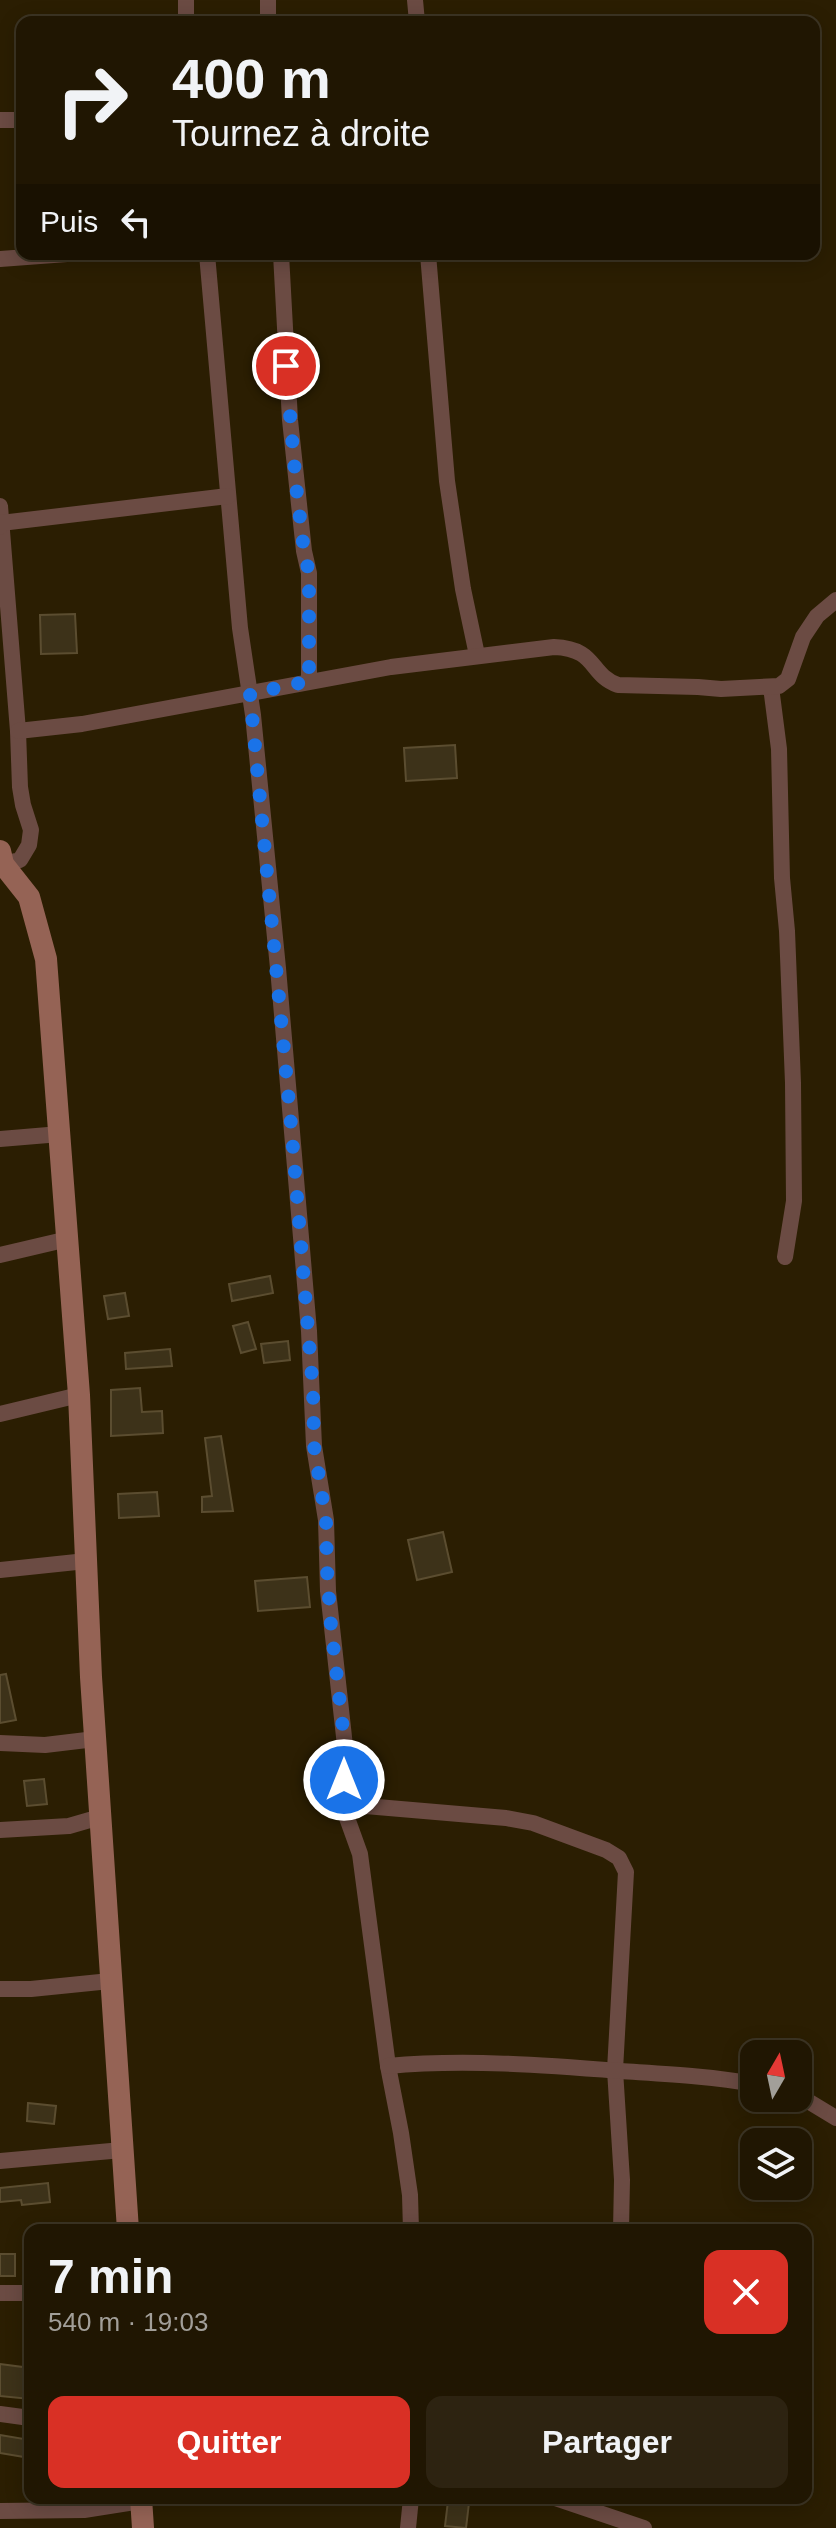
<!DOCTYPE html>
<html lang="fr">
<head>
<meta charset="utf-8">
<style>
	:root { --surface:#201602; --page:#2d2311; --text:#f1f3f6; --muted:#a29f99; --line:#3d3524; --accent:#d93025 }
	body { margin:0; font-family:Arial,sans-serif; background:var(--page); color:var(--text); height:100vh; display:flex; flex-direction:column; font-size:30px; white-space:nowrap }
	* { box-sizing:border-box; margin:0 }
	p { font-size:26px; color:var(--muted) }
	.icon { flex:none; width:44px; height:44px; fill:none; stroke:currentColor; stroke-width:2; stroke-linecap:round; stroke-linejoin:round }
	.map { position:relative; flex:1; overflow:hidden }
	.details { position:absolute; left:24px; top:2224px; width:788px; height:280px; display:flex; flex-direction:column; background:var(--surface); border-radius:16px; box-shadow:0 4px 20px #0003,0 0 0 2px var(--line) }
	.details>* { flex:none }
	.guide { position:absolute; left:16px; top:16px; width:804px; height:244px; border-radius:16px; box-shadow:0 4px 20px #0003,0 0 0 2px var(--line); background:#201602; color:var(--text); overflow:hidden }
	.needle { width:52px; rotate:9deg }
	.tools { position:absolute; left:740px; top:2040px; display:grid; gap:16px }
	.tools a { display:grid; place-items:center; width:72px; height:72px; border-radius:16px; background:var(--surface); box-shadow:0 4px 20px #0003,0 0 0 2px var(--line); font-size:40px }
	.pin { position:absolute; display:grid; place-items:center; width:68px; height:68px; color:#fff; margin:-34px; border:4px solid #fff; border-radius:50%; box-shadow:0 2px 8px #0007 }
	.me { position:absolute; width:88px; margin:-44px; rotate:0deg; stroke-linejoin:round; filter:drop-shadow(0 0 6px #0008) }
	.turn { display:flex; align-items:center; gap:28px; height:168px; padding:0 24px; font-size:36px }
	.turn .icon { width:104px; height:104px; stroke-width:2.5 }
	.turn b { display:block; font-size:56px; line-height:68px }
	.then { display:flex; align-items:center; height:76px; padding:0 24px; background:#0003; gap:16px; font-size:30px }
	.round { display:grid; place-items:center; flex:none; width:84px; height:84px; border-radius:16px; background:var(--page) }
	.summary { display:flex; align-items:center; justify-content:space-between; height:136px; padding:0 24px }
	h1 { font-size:48px; font-weight:800; line-height:60px }
	.cta { display:flex; gap:16px; margin-top:auto; padding:16px 24px }
	.cta a { flex:1; height:92px; border-radius:16px; background:var(--accent); color:#fff; font-size:32px; font-weight:800; line-height:92px; text-align:center }
	.cta a+a { background:var(--page); color:var(--text) }
	.map>svg:first-child { display:block }
</style>
</head>
<body>
<div class="map">
<svg width="836" height="2528" viewBox="0 0 836 2528">
	<rect width="100%" height="100%" fill="#2b1e02"/>
	<!-- building -->
	<g fill="#3d3219" stroke="#5b4d30" stroke-width="2">
		<path d="M75,614l2,39 -36,1 -1,-39z"/>
		<path d="M455,745l2,33 -51,3 -2,-33z"/>
		<path d="M270,1276l3,17 -41,8 -3,-17z"/>
		<path d="M125,1293l4,23 -21,3 -4,-23z"/>
		<path d="M248,1322l8,27 -15,4 -8,-27z"/>
		<path d="M288,1341l2,19 -26,3 -3,-19z"/>
		<path d="M170,1349l2,17 -46,3 -1,-16z"/>
		<path d="M140,1388l2,24 20,-1 1,22 -52,3v-46z"/>
		<path d="M221,1436l12,75 -31,1v-15l10,-1 -7,-58z"/>
		<path d="M157,1492l2,24 -40,2 -1,-24z"/>
		<path d="M443,1532l9,40 -35,8 -9,-40z"/>
		<path d="M307,1577l3,30 -52,4 -3,-30z"/>
		<path d="M6,1674l10,46 -16,3v-48z"/>
		<path d="M44,1779l3,25 -20,2 -3,-25z"/>
		<path d="M28,2103l28,3 -2,18 -27,-3z"/>
		<path d="M48,2183l2,19 -28,3 -1,-5 -21,2v-14z"/>
		<rect x="0" y="2254" width="15" height="22"/>
		<path d="M0,2364l30,4v31l-30,-3z"/>
		<path d="M0,2435l30,5v18l-30,-5z"/>
		<path d="M448,2501l21,2 -3,25 -21,-2z"/>
	</g>
	<g fill="none" stroke-linecap="round" stroke-linejoin="round">
		<!-- minor -->
		<g stroke="#6b4b43" stroke-width="16">
			<path d="M186,0v22"/>
			<path d="M415,0l2,22"/>
			<path d="M268,22v-22"/>
			<path d="M0,120h22"/>
			<path d="M207,254l33,374 13,87 25,253 31,363 5,115 12,74 2,71 18,164 -4,49 18,50 28,212 13,67 9,62 1,35"/>
			<path d="M281,254l9,166 14,131 5,22v108"/>
			<path d="M428,254l19,227 16,108 14,66"/>
			<path d="M0,259l67,-5"/>
			<path d="M0,506l18,225 2,56 3,18 8,25 -2,15 -9,15 -17,4"/>
			<path d="M0,527l1,-4 227,-27"/>
			<path d="M771,687l8,62 3,129 5,53 6,152 1,118 -9,56"/>
			<path d="M18,731l64,-7 309,-57 163,-20c44,2 34,27 64,38l80,2 23,2 58,-3 9,-7 15,-42 14,-21 19,-16"/>
			<path d="M0,1139l60,-5"/>
			<path d="M0,1255l68,-16"/>
			<path d="M0,1414l79,-19"/>
			<path d="M0,1570l86,-9"/>
			<path d="M0,1743l45,2 50,-6"/>
			<path d="M342,1804l164,14 27,5 73,27 13,8 7,14 -11,198 7,110 -1,50"/>
			<path d="M0,1830l69,-4 31,-9"/>
			<path d="M0,1989h31l79,-8"/>
			<path d="M388,2066c76,-7 156,-1 232,5 45,3 90,5 134,13"/>
			<path d="M798,2095l38,23"/>
			<path d="M0,2161l122,-11"/>
			<path d="M0,2293h30"/>
			<path d="M0,2414l30,4"/>
			<path d="M555,2498l89,30"/>
			<path d="M0,2511l84,-1 57,-9"/>
			<path d="M408,2528l3,-30"/>
		</g>
		<!-- secondary -->
		<g stroke="#956355" stroke-width="22">
			<path d="M0,851l3,13 26,33 17,62 33,436 12,282 37,553"/>
			<path d="M141,2498l2,30"/>
		</g>
	</g>
	<g fill="none" stroke-linecap="round" stroke-linejoin="round">
		<!-- route -->
		<path stroke="#1a73e8" stroke-width="14" stroke-dasharray="0 25.2" d="M286,366l10,119 8,66 5,22v108l-59,13 41,430 22,266 1,56 12,74 1,50 4,56 15,129 -2,25"/>
	</g>
</svg>
<div class="tools">
<a><svg class="needle" viewBox="-14 -14 28 28"><path d="M0-13l5 13h-10z" fill="#e53935"/><path d="M0 13l5-13h-10z" fill="#a29f99"/></svg></a>
<a><svg class="icon" aria-label="layers" viewBox="0 0 24 24"><path d="M12 4l9 5-9 5-9-5zM3 14l9 5 9-5"/></svg></a>
</div>
<div class="pin" style="left:286px;top:366px;background:#d93025"><svg class="icon" aria-label="arrive" viewBox="0 0 24 24"><path d="M6 21V4h12l-3 4 3 4H6"/></svg></div>
<svg class="me" style="left:344px;top:1780px" viewBox="-20 -20 40 40"><circle r="17" fill="#1a73e8" stroke="#fff" stroke-width="3"/><path d="M0-11L8 9 0 5-8 9z" fill="#fff"/></svg>
<div class="guide">
<div class="turn"><svg class="icon" aria-label="right" viewBox="0 0 24 24"><path d="M7 20v-9h11M14 6l5 5-5 5"/></svg><div><b>400 m</b>Tournez à droite</div></div>
<div class="then">Puis<svg class="icon" aria-label="left" viewBox="0 0 24 24"><path d="M17 20v-9H6M10 6l-5 5 5 5"/></svg></div>
</div>
<section class="details">
<div class="summary"><div><h1>7 min</h1><p>540 m · 19:03</p></div><a class="round" style="background:#d93025;color:#fff"><svg class="icon" aria-label="close" viewBox="0 0 24 24"><path d="M6 6l12 12M18 6L6 18"/></svg></a></div>
<div class="cta"><a>Quitter</a><a>Partager</a></div>
</section>
</div>
</body>
</html>
